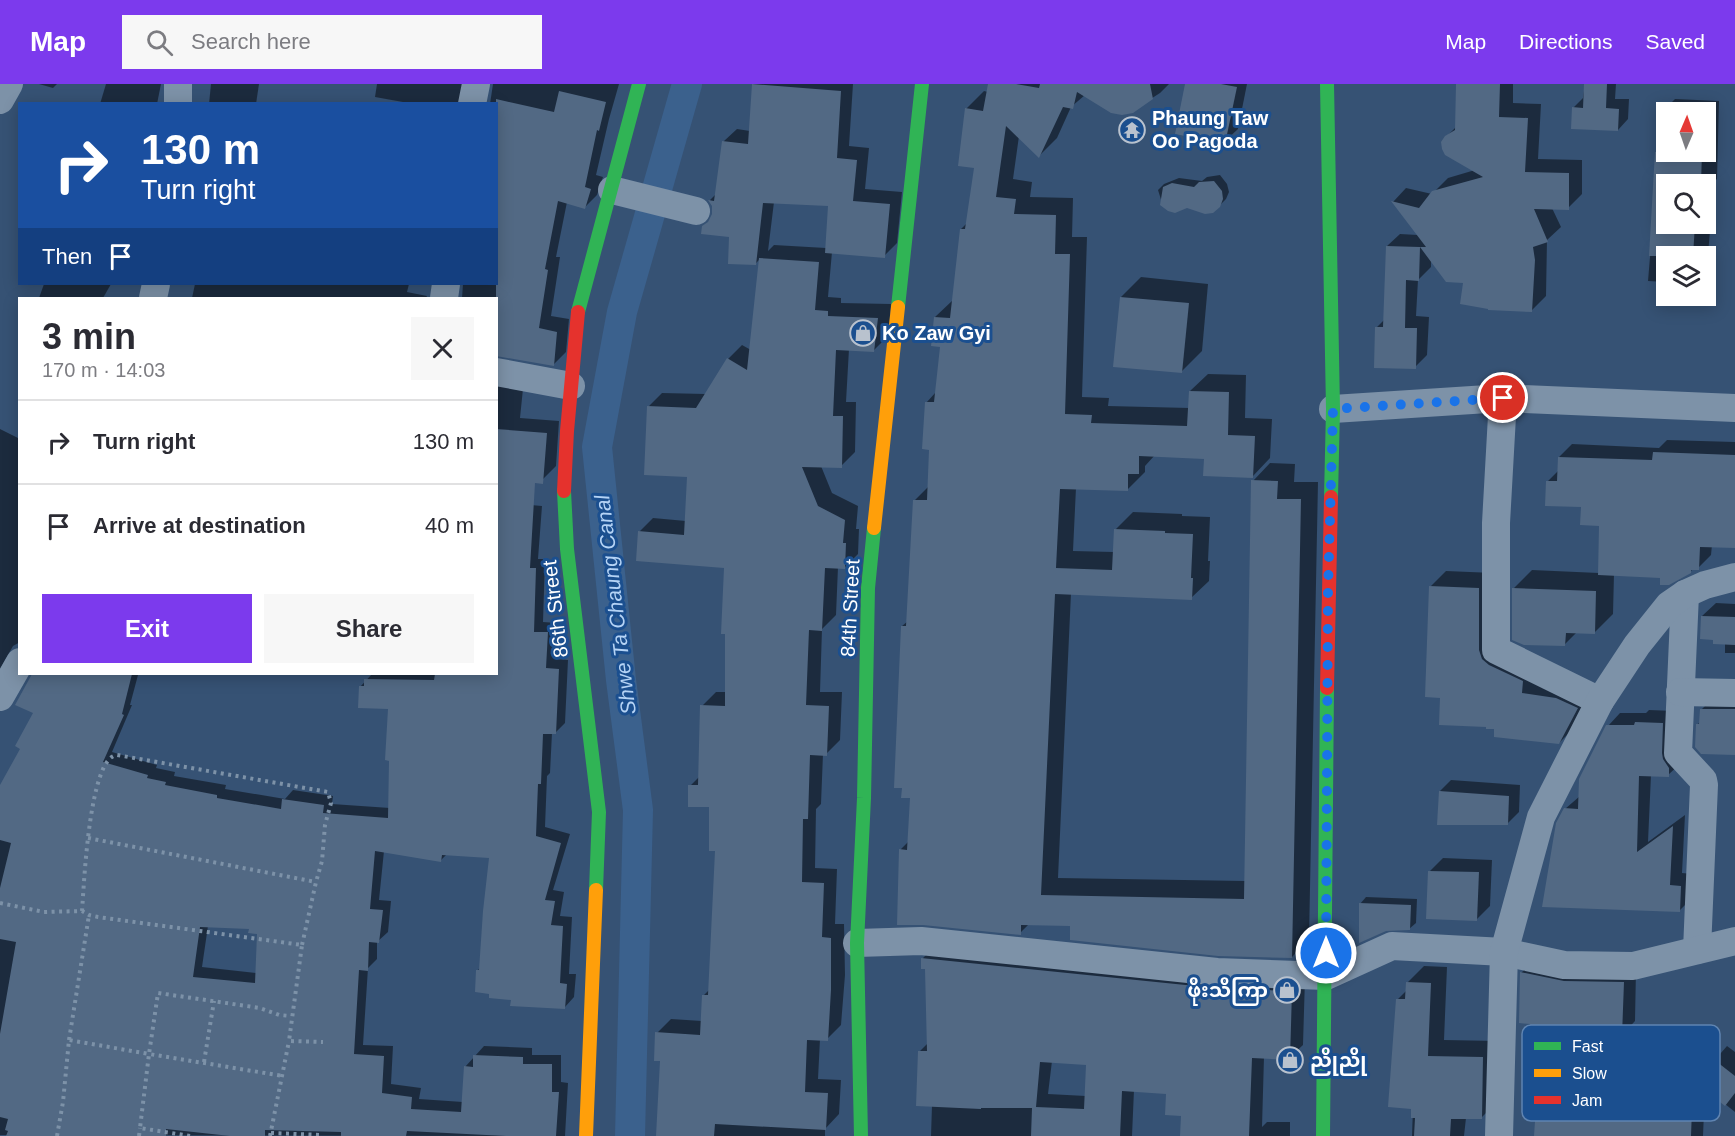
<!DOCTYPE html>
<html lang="en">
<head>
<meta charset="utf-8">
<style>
	:root { --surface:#fff; --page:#f7f7f7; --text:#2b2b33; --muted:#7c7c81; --line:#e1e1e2; --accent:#7c3aed }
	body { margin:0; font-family:Helvetica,"Noto Sans Myanmar",sans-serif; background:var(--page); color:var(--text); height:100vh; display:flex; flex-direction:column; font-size:22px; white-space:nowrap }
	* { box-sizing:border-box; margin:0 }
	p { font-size:20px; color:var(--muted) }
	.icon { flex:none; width:33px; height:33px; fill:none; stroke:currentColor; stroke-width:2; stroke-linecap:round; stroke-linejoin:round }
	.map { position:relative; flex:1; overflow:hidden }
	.drawer { position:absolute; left:18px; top:213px; width:480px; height:378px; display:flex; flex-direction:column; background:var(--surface); border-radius:0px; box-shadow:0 3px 15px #0003 }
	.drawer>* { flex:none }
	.hud { position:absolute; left:18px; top:18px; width:480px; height:183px; border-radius:0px; box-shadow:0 3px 15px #0003; background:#1a4fa0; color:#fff; overflow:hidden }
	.needle { width:39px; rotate:2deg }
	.controls { position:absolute; left:1656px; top:18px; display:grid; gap:12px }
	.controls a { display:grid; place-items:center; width:60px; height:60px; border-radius:0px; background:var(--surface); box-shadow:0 3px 15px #0003; font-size:30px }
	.pin { position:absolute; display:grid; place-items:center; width:51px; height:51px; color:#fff; margin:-26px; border:3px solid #fff; border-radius:50%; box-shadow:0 2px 6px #0007 }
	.me { position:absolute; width:66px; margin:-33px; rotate:0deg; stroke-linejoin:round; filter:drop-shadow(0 0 4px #0008) }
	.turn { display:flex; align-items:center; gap:21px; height:126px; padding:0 24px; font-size:27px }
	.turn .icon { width:78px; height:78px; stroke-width:2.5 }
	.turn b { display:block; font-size:42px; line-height:51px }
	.then { display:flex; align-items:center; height:57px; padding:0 24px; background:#0003; gap:12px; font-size:22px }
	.round { display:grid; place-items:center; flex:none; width:63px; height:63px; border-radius:0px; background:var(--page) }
	.head { display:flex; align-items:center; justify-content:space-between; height:102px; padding:0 24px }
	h1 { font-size:36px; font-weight:800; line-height:45px }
	.cta { display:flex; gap:12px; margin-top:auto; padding:12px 24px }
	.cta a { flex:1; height:69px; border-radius:0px; background:var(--accent); color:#fff; font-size:24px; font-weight:800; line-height:69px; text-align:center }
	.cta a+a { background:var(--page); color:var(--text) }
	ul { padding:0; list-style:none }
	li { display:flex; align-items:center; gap:18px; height:84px; padding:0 24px; border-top:2px solid var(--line) }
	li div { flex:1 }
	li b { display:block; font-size:22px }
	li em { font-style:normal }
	header { display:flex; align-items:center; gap:36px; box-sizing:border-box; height:84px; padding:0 30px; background:var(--accent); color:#fff }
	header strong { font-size:28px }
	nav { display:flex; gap:33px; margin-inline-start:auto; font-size:21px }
	.search { width:420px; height:54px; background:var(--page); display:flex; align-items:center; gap:15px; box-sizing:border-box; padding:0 21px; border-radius:0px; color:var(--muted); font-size:22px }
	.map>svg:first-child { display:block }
</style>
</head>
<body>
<header>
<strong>Map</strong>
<div class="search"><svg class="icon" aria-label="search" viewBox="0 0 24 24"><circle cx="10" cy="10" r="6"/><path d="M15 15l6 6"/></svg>Search here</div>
<nav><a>Map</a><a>Directions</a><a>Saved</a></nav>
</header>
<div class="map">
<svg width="1735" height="1052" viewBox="0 0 1735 1052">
	<rect width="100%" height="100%" fill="#365274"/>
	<!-- shadow -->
	<g fill="#0007" fill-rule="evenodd">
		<path d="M39,0h18l-4,4z"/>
		<path d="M106,0h55l-4,20h-57z"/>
		<path d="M211,0h48l-3,20h-47z"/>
		<path d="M377,0h91l-2,20h-52l-39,-7z"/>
		<path d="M493,0h126l-10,35 -13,56 7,2 -6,18 -12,12 -18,-5 -11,55h4l-9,59 18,3 -3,33 -12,12 -58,-66h-34l1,-14h33v-180h-6z"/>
		<path d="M753,0h100l-4,62 20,2 -4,41 37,3 -5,51 -13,13 -52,-4 -4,45 13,1v5l50,1 -3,32 -14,14 -25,-1 -3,53h10l-1,50 -14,14h-20l11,27 26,13 -2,23h3l-1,25 -14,14 -6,-1 -2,48 -14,14 -2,63h22l-2,48 -14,14h-3l-2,50 -5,5 -1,59 22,1 -2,55h9l1,51 -4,50 -14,14h-7l-2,40 23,1 -2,34 -14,15v7h-152l-16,-103 14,-14 31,2 2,-26 6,-6 7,-140 -6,-43 -21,-20 10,-10 2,-70 14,-14h10v-126l-87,-34 14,-14 33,3 2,-46 -40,-68 14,-14 44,1 22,-35 14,-14 9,5 9,-91 -5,5 -43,-46 1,-13 -3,-5 7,-7 7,-52 13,-12 13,2zM774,118l56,3 -4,43 -52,-3 -6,6z"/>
		<path d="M989,0h180l-9,9 -28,18 -47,-16 -14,12 -14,31 -18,18 -20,-20 -6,43 19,3 -2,15 43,1 -1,39h15l-5,160 27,1 -1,8 82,2v-17l18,-17 38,1 -1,43 27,1 -2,39 -17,18 -48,-19 -50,-2 -10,11v6l-18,18 -51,-2 -3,63 41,1 1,-22 18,-18 49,2v2l28,1 -2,44h2l-1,20 -18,17 -120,-5 -13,285 188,3 7,-400 17,-18 25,1 -1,18h24l-9,457 -17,18 -221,-32 -41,-2 -10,10 -120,-83 9,-9 3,-44 -10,-171 6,-5 7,-121 14,-14 2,-38 -5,-45 10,-11 6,-47 -7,-28 18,-17 8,-71 6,-6 8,-57 -9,-57 18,-18 4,1z"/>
		<path d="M1187,0h60l-9,45 -14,13z"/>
		<path d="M1458,0h55v19l28,1 -3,55 44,1v34l-14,14h-16l9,19 -14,13 -1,56 -14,14 -67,-28 -34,-23v8l-13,13 -2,36 13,1 -2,38 -12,12 -39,-39 9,-9 2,-73 13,-12 18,1 -25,-33 13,-14 26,6 16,-16 27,-8 -29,-33 11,-11z"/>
		<path d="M1585,0h31l-1,15h14l-1,20 -10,11 -45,-22 10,-10z"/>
		<path d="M1675,15l44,2 -2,78 -3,3 -7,85 -1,1v-12h-40v26l-18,-1 8,-96 2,-69zM1666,28h40v40h-40zM1666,100h40v40h-40z"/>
		<path d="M1220,91l7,9 2,8 -3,7 -7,7h-56l-5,-16 6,-6 15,-6 23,3 5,-4z"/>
		<path d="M1141,193l67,7 -6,67 -20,20 -61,-74z"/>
		<path d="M44,200h67l-8,14h-64z"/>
		<path d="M195,200h214l-2,8 20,4 -1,2h-234z"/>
		<path d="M496,286l28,9 -4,39 39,3 -3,45 -13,13 -47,-8z"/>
		<path d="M0,345l20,10v203l-7,4 -13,23z"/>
		<path d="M1667,356l68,2v104l-23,-1 -1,10 -13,13h-4l-4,4 -28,4 -48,-2 -1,40 -19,19 -17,-1 -13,13 -50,-57 18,-18 67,3 2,-49 -18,-18 -35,-25 11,-11v-13l13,-13 87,4z"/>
		<path d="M496,418l46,4 -4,53h7l-2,63 14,1 -2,36 13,1 -3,63 -10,10h-3l-2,40 -3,3 -2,51 25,7 -17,56 11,2 -4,24 12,1 -3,57h7l-2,23 -9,10 -53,-8 -22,-7 -12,-22 3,-3 10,-110 -44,-3 -7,7 -56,-10 -5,49 12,1 -3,31 -11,10v17l-9,9 -5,77 30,1 -2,38 30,4 -2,11 44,3 2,-35 19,-21 48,2v7h29v27l7,1 -3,53 -565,-1v-347l22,-40 13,-36 -3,-35 4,-3h107l-5,1 -8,30h2l-20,47 45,13 -1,3 19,4 -1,4 52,9 -1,4 60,10 8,-9 40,6 -1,8 58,4 -1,-100 -29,-21 12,-13h124zM208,842l42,1 9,6 -2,40 -55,-6z"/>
		<path d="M1446,487l48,2v61l98,59 -17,34 -16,16 -63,-15 -55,-31 -11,-110z"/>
		<path d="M1716,519l19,1v49h-10v-10l-23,-27z"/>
		<path d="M1721,606h14v64l-38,-29 4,-4v-11z"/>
		<path d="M1649,626l26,1 6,52 -13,12h-17l-3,67 37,-27 -3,58 11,1 -1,24 -12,12 -115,-101 15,-13 28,-70 12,-13h26z"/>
		<path d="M1451,696l69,5 -1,27 -12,12 -67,-33z"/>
		<path d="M1443,774l49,2 -2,46 -14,14 -46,-49z"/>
		<path d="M1366,813l51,2 -1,24 -7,6 -49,-25z"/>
		<path d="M936,861l369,33 -2,67 -14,13 -25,-1 -2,70 5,-5h23v14h-109l2,-21 -15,-22 -34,-3 -2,46h-201l1,-31 -13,-53 9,-9 -1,-75 -4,-10zM1052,977l35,3 -1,32 -38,-2z"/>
		<path d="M1535,876l101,10 -1,51 -13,14 -7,-1 -1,11 -3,4 -2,40 78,3 40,-46 8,6v60l-30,-24 -2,48h-167l1,-32 -6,-82 -10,-49z"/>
		<path d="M1424,882l23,1 -3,73 55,1 -1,60 -17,17h-15l-2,18h-52l1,-29 -15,-108 9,-9v-7z"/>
	</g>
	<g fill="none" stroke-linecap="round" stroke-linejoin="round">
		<!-- canal -->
		<path stroke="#3b618d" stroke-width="30" d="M630,1052l8,-326 -17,-130 -24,-233 25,-135 65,-228"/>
	</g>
	<!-- building -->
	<g fill="#526984" fill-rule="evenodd">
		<path d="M752,0l89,7 -4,67 20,2 -4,41 37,3 -5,54 -60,-5 3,-47 -65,-3 -7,62 -28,-1 1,-27 -28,-3 1,-8 6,-4 4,-8v-8l-4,-6 6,1 8,-60 26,3z"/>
		<path d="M988,0h28l23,4 1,-4h110l3,15 -20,14 -11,2 -11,-2 -34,-21 -4,17 -10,-2 -24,51 -33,-32 -10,71 20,2 -2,15 42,1 -1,39h15l-5,160 27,1 -1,8 96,3 2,-35 40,1 -1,43 27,1 -2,42 -50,-2 1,-17 -65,-3v18h-11v17l-68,-2 -4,79 56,2 2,-41 51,2v2l28,1 -2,44h2l-1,22 -137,-6 -14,301 203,4 7,-419 27,1 -1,18h24l-9,459 -74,-2 -148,-16v-14l-49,-1v10l-98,-10h-26l2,-76 8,1 3,-52h-9l1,-10h-8l7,-162h5l7,-126h14l2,-50 -7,-1 3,-47h9l6,-55 -9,-1 3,-29 16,1 10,-89h5l9,-61 -16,-2 7,-58 18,3z"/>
		<path d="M1185,0h36l16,3 -12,57 -50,-10z"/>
		<path d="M1456,0h44l-1,33 29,1 -3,54 44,1v37l-35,-1 14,33 -15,5 2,13 -3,52 -44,-2v-1l-28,-5 3,-21 -17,-1 -26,-35h6l-35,-46 28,7 13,-17 51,-14 -38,-22 -3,-6 -1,-7 4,-6 10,-6z"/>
		<path d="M1584,0h23l-1,24 13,1 -1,22 -47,-2 1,-22 11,1z"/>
		<path d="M559,7l47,11 -7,29 -2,-1 -12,57 6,2 -6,20 -27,-8 -13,68 3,1 -9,58 18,4 -3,34 -58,-10v-257l58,13z"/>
		<path d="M1655,68h47l-1,32h-35v40h29l-2,32h-44z"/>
		<path d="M1214,97l8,10 1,8 -3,8 -7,6 -8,1 -18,-6 -12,5 -7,-2 -8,-6 3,-18 9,-4 22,4 5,-5z"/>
		<path d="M1386,162l34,1 -1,34 -13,-1 -1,48h12l-1,41 -42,-1 1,-41h8z"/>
		<path d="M759,174l60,4 -4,48 13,1v5l50,2 -4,34 -38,-2 -3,66h10l-1,52 -40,-1 16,39 27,14 -2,23h3l-1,26 -20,-1 -3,63 -13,-1 -3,75 23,1 -2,50 -17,-1 -2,64h-5l-1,63 22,1 -2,54 9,1v52l-3,51 -21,-1 -2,52 23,1 -2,37 -111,-6 -1,12h-58l4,-75h-6l1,-29 45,3 2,-40h6l7,-144h-6v-44h-21v-22h10l2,-80 25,1v-72h-4l3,-66 -88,-7 2,-30 46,4 3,-58 -43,-2 3,-69 49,2 31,-50 20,12z"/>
		<path d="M1120,213l69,6 -7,70 -69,-6z"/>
		<path d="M496,345l51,4 -4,51 -8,-1 -5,85h6l-2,64h14l-2,36 13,1 -3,65h-13l-2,50h-3l-2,52 25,7 -16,57 10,1 -4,24 12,1 -3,57 7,1 -2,25 -55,-3 1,-6 -22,-2v-4l-14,-2 1,-22h3l4,-59 6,-53 -47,-3 -1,7 -66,-11 -5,58 13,1 -4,33 -10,-1 -1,29 -9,-1 -5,84 30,2 -2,37 30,4 -1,12 50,3 3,-46 9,1v-12l50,2v7h29v28h7l-3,44h-50l-99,-5 -1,5h-65v-4l-76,-2v6h-35l-64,-7v7h-160l2,-5 -3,-1 3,-11 -8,-2v-83l16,-92 -16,-3v-51l11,-45 -11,-3v-55l20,-36 -5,-3 18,-33 -18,-8 17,-31h100l-10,40 2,1 -21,47 45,13 -1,3 19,4 -1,3 52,10v3l64,11 1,-10 42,6 -1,8 65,5 1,-57 -4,-1 3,-51 -30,-1 1,-22h5v-7l70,1 1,-6h61zM200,843l49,2 -1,4 9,1 -2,49 -62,-6z"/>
		<path d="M1653,368l82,3v93l-35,-1 -1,23h-8v3l-22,12h-9v-7l-62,-3 1,-49 -19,-1 1,-18 -36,-1 1,-25h11l1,-24 94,3z"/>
		<path d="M1429,502l50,2v62l3,9 7,6 34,16 -1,12 34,5 22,10 -19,36 -65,-7v-8h-8v-2l-47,-2 1,-27 -15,-1z"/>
		<path d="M1512,504l84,3 -1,43 -29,-1 -1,13 -41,-1 -12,-5z"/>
		<path d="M1701,532l34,1v28l-22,-1v-4l-13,-1z"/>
		<path d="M1700,625h35v46l-34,-1 -6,-7 1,-23h3z"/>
		<path d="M1635,638l28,1 -1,30 1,6 6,9v9l-30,-1 -2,76 36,-26 -3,59 11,1 -1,26 -138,-5 14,-84 8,-15 14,1 1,-30 27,-54h28z"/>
		<path d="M1439,707l70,5 -1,29h-71z"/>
		<path d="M1428,787l51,1 -2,49 -51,-2z"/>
		<path d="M1359,819l52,2 -1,25 -24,1 -27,12z"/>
		<path d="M921,874l294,30 77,3 -2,69 -38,-2 -3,78h-69l1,-20 -16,-1 1,-21 -44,-3 -2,45h-89l1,-28h-51v1l-65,-3 2,-55h9l-2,-82h-4zM1040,978l46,3 -2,44 -48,-2z"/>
		<path d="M1520,888l44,9 60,1 -2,54h-20v24h-4l-1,42 78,3 18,-22 -2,53h-157l2,-30 -10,-1 4,-81 -11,-1z"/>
		<path d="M1406,898l25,1 -3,73 55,1 -1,62h-31l-1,17h-36l1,-18h-4v-9l-23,-2 8,-108h9z"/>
		<path d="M1712,974l23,18v17l-10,13 -31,-25z"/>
	</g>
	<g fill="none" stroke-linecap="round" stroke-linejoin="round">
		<!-- path -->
		<g stroke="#7d92a8" stroke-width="4" stroke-dasharray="3 4.5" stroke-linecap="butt">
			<path d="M88,754l228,44"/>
			<path d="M0,819l44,9 38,-1 7,4 9,2 204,28 -13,96 34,1"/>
			<path d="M82,827c2,-25 7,-154 35,-156l211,37 3,11 -6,22 -3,36 -6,21 -14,63"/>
			<path d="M69,956l20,-125"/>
			<path d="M204,978l10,-61"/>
			<path d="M271,1049l50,2"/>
			<path d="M57,1052l6,-34 6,-62 80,14 9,-61 102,15 19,7 12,1"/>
			<path d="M139,1052l1,-8"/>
			<path d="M190,1052l-50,-8 9,-74 134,22"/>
			<path d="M270,1052l19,-95"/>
		</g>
		<!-- street -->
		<g stroke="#7d92a8" stroke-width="28">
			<path d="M0,16l9,-16"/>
			<path d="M178,20v-20"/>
			<path d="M472,20l4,-20"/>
			<path d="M612,106l84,21"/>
			<path d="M153,214l3,-14"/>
			<path d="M444,214l2,-14"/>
			<path d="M496,288l75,14"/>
			<path d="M1503,314l-7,125v127l104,51"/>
			<path d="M1333,325l170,-11 232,10"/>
			<path d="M1685,510l-7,159 25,27 1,5 -7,165"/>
			<path d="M1680,608l55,1"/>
			<path d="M0,613l20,-35"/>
			<path d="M857,859l64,-2 296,31 109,4 66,-30 112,6 60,13 69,1 102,-25"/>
			<path d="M1499,1052l5,-184 37,-135 59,-116 37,-56 32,-40 16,-11 20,-9 30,-8"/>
		</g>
		<!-- fast -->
		<g stroke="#30b455" stroke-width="14">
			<path d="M1327,0l6,325 -2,88"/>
			<path d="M898,223l24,-223"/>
			<path d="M578,228l61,-228"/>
			<path d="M564,407l3,58 32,263 -3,78"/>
			<path d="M861,1052l-4,-193 7,-145 4,-210 6,-60"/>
			<path d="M1323,1052l4,-448"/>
		</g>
		<!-- slow -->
		<g stroke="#ff9f0a" stroke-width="14">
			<path d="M874,444l24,-221"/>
			<path d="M586,1052l10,-246"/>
		</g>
		<!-- jam -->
		<g stroke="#e5322d" stroke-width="14">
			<path d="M564,407l3,-60 11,-119"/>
			<path d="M1327,604l4,-191"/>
		</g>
	</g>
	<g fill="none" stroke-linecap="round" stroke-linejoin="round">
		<!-- route -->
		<path stroke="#1a73e8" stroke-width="10" stroke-dasharray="0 18" d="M1326,869l2,-362 5,-182 170,-11"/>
	</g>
	<!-- icons -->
	<defs>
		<g id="temple-ring" transform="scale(1.35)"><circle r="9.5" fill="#1b4f8f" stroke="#b9c2ce" stroke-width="1.5"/><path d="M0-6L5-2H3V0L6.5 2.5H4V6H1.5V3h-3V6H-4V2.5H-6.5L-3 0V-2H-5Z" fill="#b9c2ce"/></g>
		<g id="shop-ring" transform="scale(1.35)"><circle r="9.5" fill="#1b4f8f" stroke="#b9c2ce" stroke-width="1.5"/><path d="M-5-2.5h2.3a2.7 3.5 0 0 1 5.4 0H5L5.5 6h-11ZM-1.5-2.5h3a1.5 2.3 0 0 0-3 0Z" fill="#b9c2ce"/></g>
	</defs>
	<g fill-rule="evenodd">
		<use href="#temple-ring" x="1132" y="46"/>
		<use href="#shop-ring" x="863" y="249"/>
		<use href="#shop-ring" x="1287" y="906"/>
		<use href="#shop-ring" x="1290" y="976"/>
	</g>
	<g text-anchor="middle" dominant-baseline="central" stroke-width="6" stroke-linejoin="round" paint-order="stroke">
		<!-- poi labels -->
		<g font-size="20" font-weight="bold" fill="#fff" stroke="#1b4f8f" text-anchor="start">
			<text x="1152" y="34">Phaung Taw<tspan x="1152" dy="23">Oo Pagoda</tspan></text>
			<text x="882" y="249">Ko Zaw Gyi</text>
			<text x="1268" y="906" text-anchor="end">ဖိုးသိကြာ</text>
			<text x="1310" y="976">ညိုညို</text>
		</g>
		<!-- street labels -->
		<g font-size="20" fill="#fff" stroke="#1b4f8f">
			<text transform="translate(850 524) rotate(-87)">84th Street</text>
			<text transform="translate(555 525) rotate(-97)">86th Street</text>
		</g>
		<!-- water labels -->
		<g font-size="21" font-style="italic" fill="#b5d3f5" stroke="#1b4f8f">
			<text transform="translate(615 521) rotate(-97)">Shwe Ta Chaung Canal</text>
		</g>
	</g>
	<!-- legend -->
	<rect x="1522" y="941" width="198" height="96" rx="9" fill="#1b4f8f" stroke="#5f84b1" stroke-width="1.5"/>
	<rect x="1534" y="958" width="27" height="8" fill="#30b455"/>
	<rect x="1534" y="985" width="27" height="8" fill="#ff9f0a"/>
	<rect x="1534" y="1012" width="27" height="8" fill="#e5322d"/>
	<g font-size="16" fill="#fff">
		<text x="1572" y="968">Fast</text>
		<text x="1572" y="995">Slow</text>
		<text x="1572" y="1022">Jam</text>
	</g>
</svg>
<div class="controls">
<a><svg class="needle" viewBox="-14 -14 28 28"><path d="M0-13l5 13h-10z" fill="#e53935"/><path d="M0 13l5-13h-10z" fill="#7c7c81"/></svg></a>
<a><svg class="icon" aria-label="search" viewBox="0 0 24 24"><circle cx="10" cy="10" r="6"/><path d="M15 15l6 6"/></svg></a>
<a><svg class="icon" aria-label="layers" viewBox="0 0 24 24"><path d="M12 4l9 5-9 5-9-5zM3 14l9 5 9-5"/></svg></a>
</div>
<div class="pin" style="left:1503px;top:314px;background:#d93025"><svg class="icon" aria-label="arrive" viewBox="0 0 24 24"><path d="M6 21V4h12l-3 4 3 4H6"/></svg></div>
<svg class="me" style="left:1326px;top:869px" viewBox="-20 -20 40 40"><circle r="17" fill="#1a73e8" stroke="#fff" stroke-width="3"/><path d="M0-11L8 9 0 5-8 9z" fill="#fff"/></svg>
<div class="hud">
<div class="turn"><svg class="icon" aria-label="right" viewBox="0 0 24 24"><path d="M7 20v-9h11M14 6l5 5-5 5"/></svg><div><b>130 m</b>Turn right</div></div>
<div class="then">Then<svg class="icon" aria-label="arrive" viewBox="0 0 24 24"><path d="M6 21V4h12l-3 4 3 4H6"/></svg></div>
</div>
<section class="drawer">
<div class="head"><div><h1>3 min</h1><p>170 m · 14:03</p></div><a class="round"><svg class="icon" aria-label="close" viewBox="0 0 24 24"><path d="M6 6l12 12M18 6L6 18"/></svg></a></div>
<ul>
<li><svg class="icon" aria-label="right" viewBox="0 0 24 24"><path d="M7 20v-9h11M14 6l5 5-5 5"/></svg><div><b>Turn right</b></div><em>130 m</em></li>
<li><svg class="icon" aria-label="arrive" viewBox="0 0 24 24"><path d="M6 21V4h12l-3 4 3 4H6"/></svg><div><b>Arrive at destination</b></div><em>40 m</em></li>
</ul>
<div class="cta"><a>Exit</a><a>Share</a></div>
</section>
</div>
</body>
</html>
